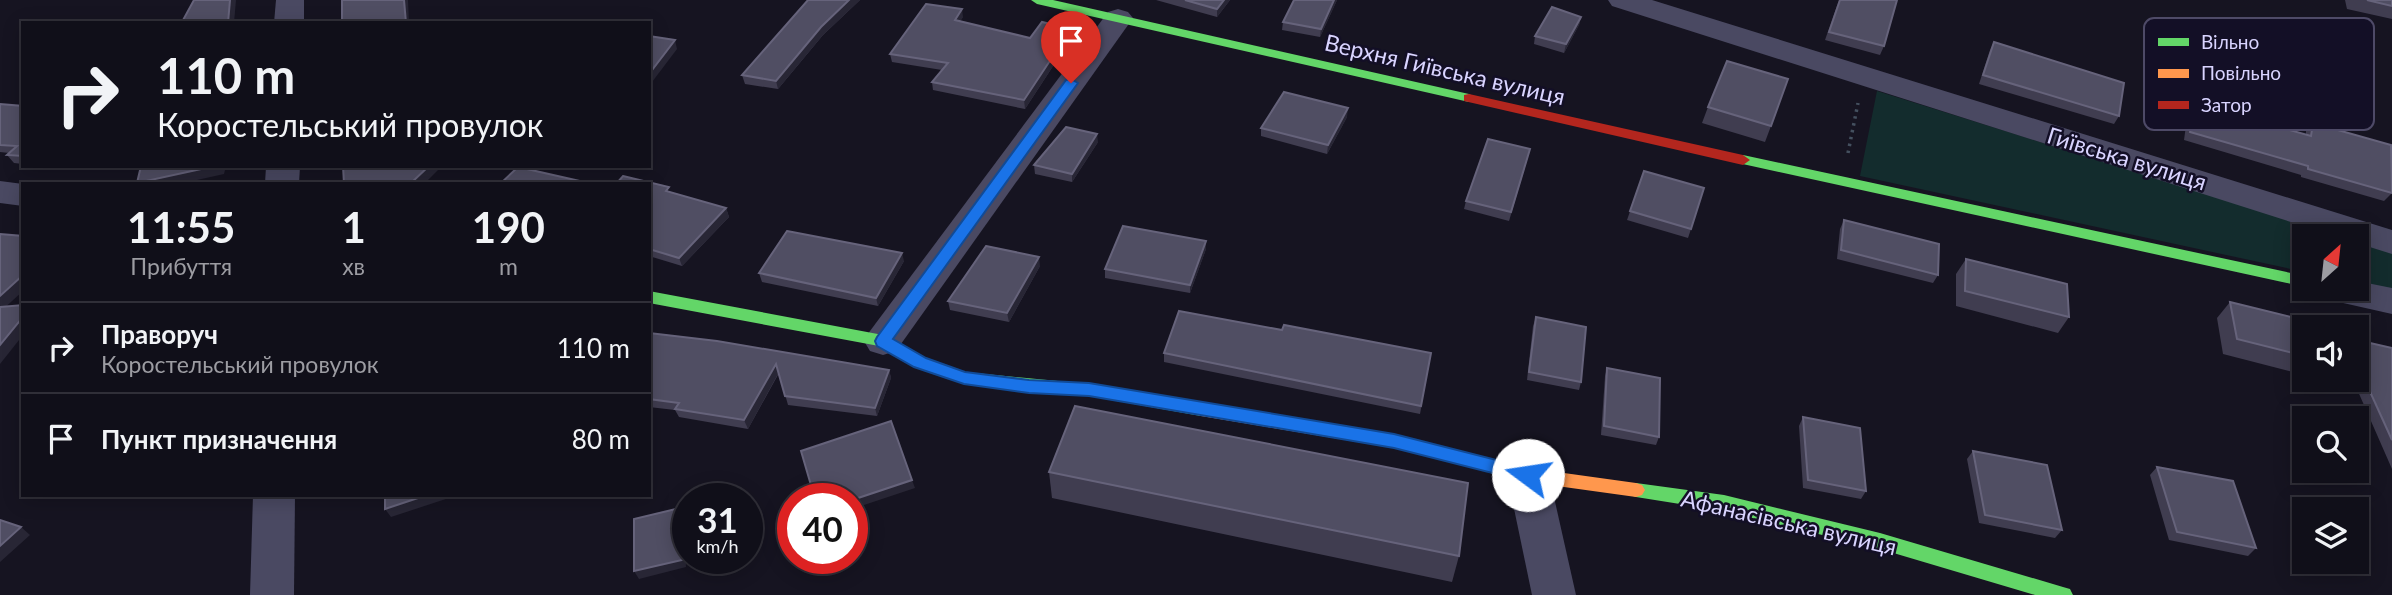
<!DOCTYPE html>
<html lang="uk">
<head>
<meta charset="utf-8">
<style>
	:root { --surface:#100f19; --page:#191822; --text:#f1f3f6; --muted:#9c9ca2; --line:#302f38 }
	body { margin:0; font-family:Lato,sans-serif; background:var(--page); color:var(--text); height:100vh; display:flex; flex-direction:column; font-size:26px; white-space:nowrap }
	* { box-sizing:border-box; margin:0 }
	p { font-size:23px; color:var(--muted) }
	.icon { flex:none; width:38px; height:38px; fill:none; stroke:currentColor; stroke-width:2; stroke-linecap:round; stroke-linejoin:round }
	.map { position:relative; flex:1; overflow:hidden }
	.sheet { position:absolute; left:21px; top:182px; width:630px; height:315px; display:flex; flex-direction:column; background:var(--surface); border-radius:0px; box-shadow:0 4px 18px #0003,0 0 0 2px var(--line) }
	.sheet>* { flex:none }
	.top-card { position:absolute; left:21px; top:21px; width:630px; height:147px; border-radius:0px; box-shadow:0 4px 18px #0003,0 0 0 2px var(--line); background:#100f19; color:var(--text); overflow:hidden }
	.needle { width:46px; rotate:27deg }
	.tools { position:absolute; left:2292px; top:224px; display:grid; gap:14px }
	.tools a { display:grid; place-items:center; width:77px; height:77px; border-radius:0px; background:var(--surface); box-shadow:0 4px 18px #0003,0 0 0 2px var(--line); font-size:35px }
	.speed { position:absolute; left:672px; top:483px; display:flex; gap:14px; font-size:35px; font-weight:700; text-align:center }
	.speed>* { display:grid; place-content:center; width:91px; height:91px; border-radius:50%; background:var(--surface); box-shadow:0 4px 18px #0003,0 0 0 2px var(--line); line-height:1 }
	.speed small { font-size:18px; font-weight:400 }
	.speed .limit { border:10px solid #d22; background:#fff; color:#111 }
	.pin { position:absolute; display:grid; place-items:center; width:60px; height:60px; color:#fff; margin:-72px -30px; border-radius:50% 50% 50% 0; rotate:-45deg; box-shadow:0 0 7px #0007 }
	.pin .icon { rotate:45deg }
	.me { position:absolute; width:77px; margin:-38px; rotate:284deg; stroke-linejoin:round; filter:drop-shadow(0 0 5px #0008) }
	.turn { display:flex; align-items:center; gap:24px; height:147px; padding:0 21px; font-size:32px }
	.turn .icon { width:91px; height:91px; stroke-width:2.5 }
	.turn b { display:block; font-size:49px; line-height:60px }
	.eta { display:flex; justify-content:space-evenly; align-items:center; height:119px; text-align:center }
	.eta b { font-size:42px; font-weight:700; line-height:49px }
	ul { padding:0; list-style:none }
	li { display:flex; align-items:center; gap:21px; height:91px; padding:0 21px; border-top:2px solid var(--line) }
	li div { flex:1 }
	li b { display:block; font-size:26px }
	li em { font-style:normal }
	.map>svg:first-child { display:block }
</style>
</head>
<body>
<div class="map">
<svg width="2392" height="595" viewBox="0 0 2392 595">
	<rect width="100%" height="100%" fill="#161421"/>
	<!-- green -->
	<g fill="#132c2d">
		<path d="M1877,91l464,145h-36v36l-445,-96z"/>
		<path d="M2357,241l35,11v39l-35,-7z"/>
	</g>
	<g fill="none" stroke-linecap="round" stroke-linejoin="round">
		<!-- path -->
		<path stroke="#44505f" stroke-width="3.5" stroke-dasharray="2.5 4.5" stroke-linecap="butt" d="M1848,153l10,-50"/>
		<!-- street -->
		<g fill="#4a4962" fill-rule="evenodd">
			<path d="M276,0h28v23h-30z"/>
			<path d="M1608,0h44l740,230v24l-35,-11v-7h-22l-723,-230z"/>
			<path d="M1118,9l10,3 5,6 -237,333 -13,4 -13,-4 -6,-10 6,-10 238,-319z"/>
			<path d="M266,166h34l-1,18h-34z"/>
			<path d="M0,181l23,3v22l-23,-3z"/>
			<path d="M2357,281l35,7v26l-71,-16 -5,-9h41z"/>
			<path d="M1528,458l15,5 6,12 27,120h-44l-25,-120 6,-12z"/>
			<path d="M253,495h42l-1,100h-44z"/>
		</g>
		<!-- fast -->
		<g fill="#63d668" fill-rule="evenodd">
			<path d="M1031,0h22l416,94 7,4 -7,4 -432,-98z"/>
			<path d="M1743,155l562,121v11l-567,-124 -2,-3z"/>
			<path d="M649,291l234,44 43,23 39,14 124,12 112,18 6,2 3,5 -3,5 -6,2 -112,-20 -125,-12 -50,-18 -35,-20 -230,-43z"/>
			<path d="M1636,483l88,12 156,38 183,54 7,2 3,6h-38l-155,-46 -156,-38 -88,-14 -6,-2 -3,-5 3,-5z"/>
		</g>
		<!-- slow -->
		<path fill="#ff974d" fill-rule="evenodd" d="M1201,402l193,32 134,34 108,15 6,2 3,5 -3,5 -6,2 -108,-15 -134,-34 -193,-32 -6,-2 -3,-5 3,-5z"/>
		<!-- jam -->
		<path fill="#b3261e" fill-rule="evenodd" d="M1469,94l274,61 7,5 -7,5 -279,-64v-6z"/>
	</g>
	<!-- wall -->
	<g fill="#403d50">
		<path d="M808,0h52l-37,35 -45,54 -33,-5 -3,-9z"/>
		<path d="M1156,0h74l-13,17z"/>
		<path d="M1337,0l-17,37 -38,-7 1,-8z"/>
		<path d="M1839,0l45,46 -4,9 -55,-15z"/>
		<path d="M2345,0h47v19l-45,-10z"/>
		<path d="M963,17l-3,4 70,17 42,-1 -47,72 -92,-19 -1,-8 10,-12 -50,-8 -2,-8z"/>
		<path d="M1581,17l-2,8 -15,28 -30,-9 1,-8z"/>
		<path d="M1994,42l125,74 -5,8 -135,-40 11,-34z"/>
		<path d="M2194,103l112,32v-4l7,-8 79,70 -8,8 -83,-24v-2l-117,-35 4,-29z"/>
		<path d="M0,104l23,2v58l-9,-1 -7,-8 2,-2 -9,-1z"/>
		<path d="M1708,107l63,19 -6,16 -63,-19z"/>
		<path d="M1347,117l-20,37 -66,-18v-8z"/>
		<path d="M1098,142l-26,40 -37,-8 -1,-9z"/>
		<path d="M1528,157l-19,64 -45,-12 2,-8z"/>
		<path d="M1644,171l47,58 -3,9 -61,-18z"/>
		<path d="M649,184l22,8 55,16 3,9 -47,49 -33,-10z"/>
		<path d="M1844,220l94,55 -5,8 -96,-24 3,-30z"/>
		<path d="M1206,241v8l-16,44 -85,-15v-9z"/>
		<path d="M1966,259l103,58 -11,16 -102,-27v-32z"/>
		<path d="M904,261l-26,45 -116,-24 -3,-9z"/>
		<path d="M1040,266l-31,56 -59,-12 -2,-9z"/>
		<path d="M2230,302l75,26v37l-8,8 -74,-19 -6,-36z"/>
		<path d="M1536,317l45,65 -2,8 -52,-10 6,-54z"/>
		<path d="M1282,330l149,23 -11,61 -256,-52v-9z"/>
		<path d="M649,333l240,37 2,8 -14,38 -89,-11 -9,-32 -31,56 -69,-12 -4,-7 -26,-3z"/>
		<path d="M2357,340l35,8v121l-39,-89h4z"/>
		<path d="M1607,368l52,69 -3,8 -55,-10 4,-59z"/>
		<path d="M1803,417l63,74 -5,8 -58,-11 -4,-62z"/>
		<path d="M1973,451l89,79 -7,8 -76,-15 -12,-64z"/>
		<path d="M2157,467l99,81 -8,8 -79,-16 -19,-65z"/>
		<path d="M1049,472l410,84 -7,26 -400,-84z"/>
	</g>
	<!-- shaded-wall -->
	<g fill="#282635">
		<path d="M230,0h6l-2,23h-6z"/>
		<path d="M404,0h4l1,23h-3z"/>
		<path d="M849,0h11l-37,35 -45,54 -2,-8 45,-54z"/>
		<path d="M1224,0h6l-13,17v-8z"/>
		<path d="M1334,0h3l-17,37 1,-8z"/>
		<path d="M962,9l1,8 -7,11 -1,-8z"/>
		<path d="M1581,17l-2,8 -15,28 2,-9z"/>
		<path d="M1071,29l1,8 -47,72 -1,-9z"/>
		<path d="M675,40l2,9 -28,37v-12z"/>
		<path d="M1348,108l-1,9 -20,37 1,-9z"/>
		<path d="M1097,134l1,8 -26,40v-8z"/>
		<path d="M215,166h11l-2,8 -45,10 -42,-1z"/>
		<path d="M429,166h13l-18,18h-14z"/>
		<path d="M726,208l3,9 -47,49 -3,-8z"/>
		<path d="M1206,241v8l-16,44v-8z"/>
		<path d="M902,253l2,8 -26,45 -2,-8z"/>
		<path d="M1039,257l1,9 -31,56 -2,-9z"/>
		<path d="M23,275v16l-23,21v-16z"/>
		<path d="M23,317v18l-23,29v-19z"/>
		<path d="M776,364l3,8 -31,57 -4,-9z"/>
		<path d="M889,370l2,8 -14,38 -2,-8z"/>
		<path d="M912,480l3,8 -63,21v-9z"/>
		<path d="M427,495h31l-67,22 -6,-8z"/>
		<path d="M680,508l4,8 2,51 -47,12 -5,-8z"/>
		<path d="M21,527l9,8 -30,27v-16z"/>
	</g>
	<!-- building -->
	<g fill="#504e63" stroke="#66637b" stroke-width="2">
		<path d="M194,0h36l-2,23h-49l3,-1z"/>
		<path d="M342,0h62l2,23h-64z"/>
		<path d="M808,0h41l-28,27 -45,54 -34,-6z"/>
		<path d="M1185,0h39l-7,9z"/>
		<path d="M1294,0h40l-13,29 -38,-7z"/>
		<path d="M1840,0h57l-13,46 -55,-14z"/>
		<path d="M2367,0h25v6z"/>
		<path d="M926,4l36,5 -7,11 75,18 12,-16 29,7 -47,71 -92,-18 16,-19 -58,-9z"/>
		<path d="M1552,7l29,10 -15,27 -31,-8z"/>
		<path d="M649,36l26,4 -26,34z"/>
		<path d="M1994,42l130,41 -5,33 -136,-41z"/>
		<path d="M1727,61l61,18 -17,47 -63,-19z"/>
		<path d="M1284,92l64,16 -20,37 -67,-17z"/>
		<path d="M2194,103l117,33 2,-13 78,22 1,48 -84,-24v-3l-118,-34z"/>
		<path d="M0,104l23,2v50l-16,-1 10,-9 -17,-1z"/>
		<path d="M1066,127l31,7 -25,40 -38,-9z"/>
		<path d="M1488,139l42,10 -19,63 -45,-11z"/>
		<path d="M141,166h74l-78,17z"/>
		<path d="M343,166h86l-19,18h-66z"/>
		<path d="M518,167l75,17h-93z"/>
		<path d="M1644,171l60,17 -13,41 -61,-18z"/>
		<path d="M623,176l46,11 -3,4 60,17 -47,50 -30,-9v-65h-33z"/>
		<path d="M1844,220l95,24 -1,31 -97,-25z"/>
		<path d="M1123,226l83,15 -16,44 -85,-16z"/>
		<path d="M787,231l115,22 -26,45 -117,-25z"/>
		<path d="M0,234l23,2v39l-23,21z"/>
		<path d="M986,246l53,11 -32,56 -59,-12z"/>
		<path d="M1966,259l101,25 2,33 -104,-26z"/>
		<path d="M2230,302l73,18 2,8v28l-68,-17z"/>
		<path d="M23,305v12l-23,28v-38z"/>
		<path d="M1179,311l103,19 2,-5 147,28 -10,53 -257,-53z"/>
		<path d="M1536,317l50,10 -5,55 -52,-10z"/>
		<path d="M649,333l68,8 172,29 -14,38 -90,-12 -9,-32 -32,56 -69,-11 4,-6 -30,-4z"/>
		<path d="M2357,340l35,8v92l-35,-77z"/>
		<path d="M1607,368l53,10 -1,59 -55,-11z"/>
		<path d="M1075,406l393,77 -9,73 -410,-84z"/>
		<path d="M1803,417l57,11 6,63 -58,-11z"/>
		<path d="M891,421l21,59 -60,20v-1h-37l-14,-48z"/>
		<path d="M1973,451l74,14 15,65 -77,-15z"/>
		<path d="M2157,467l76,14 23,67 -79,-16z"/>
		<path d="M385,495h42l-42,14z"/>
		<path d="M680,508l2,52 -48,11v-52z"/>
		<path d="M0,520l21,7 -21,19z"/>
	</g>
	<!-- route -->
	<path fill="#1a73e8" stroke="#114b97" stroke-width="2" d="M1071,79l7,4 -185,256 33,19 39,14 64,8 60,3 305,51 134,34 7,2 2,5 -2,5 -7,2 -134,-34 -305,-52 -60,-3 -65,-9 -50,-17 -37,-21 -2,-5 2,-4 189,-257z"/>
	<g text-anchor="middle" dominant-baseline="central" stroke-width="5" stroke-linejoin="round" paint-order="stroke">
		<!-- street labels -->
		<g font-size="23" fill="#d9d4ff" stroke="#130f26">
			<text transform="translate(1445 69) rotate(13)">Верхня Гиївська вулиця</text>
			<text transform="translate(2127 158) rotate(17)">Гиївська вулиця</text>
			<text transform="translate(1789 522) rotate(13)">Афанасівська вулиця</text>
		</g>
	</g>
	<!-- legend -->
	<rect x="2144" y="18" width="230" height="112" rx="10" fill="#130f26" stroke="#4e4a67" stroke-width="2"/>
	<rect x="2158" y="38" width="31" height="8" fill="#63d668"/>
	<rect x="2158" y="69" width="31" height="9" fill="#ff974d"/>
	<rect x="2158" y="101" width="31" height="8" fill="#b3261e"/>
	<g font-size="19" fill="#d9d4ff">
		<text x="2201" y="49">Вільно</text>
		<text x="2201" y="80">Повільно</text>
		<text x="2201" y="112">Затор</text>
	</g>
</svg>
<div class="tools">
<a><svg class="needle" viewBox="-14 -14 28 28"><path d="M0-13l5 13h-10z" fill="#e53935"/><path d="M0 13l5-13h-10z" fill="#9c9ca2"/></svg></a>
<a><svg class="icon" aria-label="sound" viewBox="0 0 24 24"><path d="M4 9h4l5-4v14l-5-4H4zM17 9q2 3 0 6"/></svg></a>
<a><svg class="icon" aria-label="search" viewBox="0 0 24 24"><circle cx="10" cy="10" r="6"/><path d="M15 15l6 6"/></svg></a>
<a><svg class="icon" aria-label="layers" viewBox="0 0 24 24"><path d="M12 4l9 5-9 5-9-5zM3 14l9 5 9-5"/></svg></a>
</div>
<div class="speed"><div>31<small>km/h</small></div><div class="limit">40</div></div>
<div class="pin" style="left:1071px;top:83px;background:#d93025"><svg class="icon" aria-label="arrive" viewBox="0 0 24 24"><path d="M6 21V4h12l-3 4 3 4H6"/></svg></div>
<svg class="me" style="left:1528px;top:475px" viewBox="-20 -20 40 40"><circle r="19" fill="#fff"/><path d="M0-13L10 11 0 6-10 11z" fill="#1a73e8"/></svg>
<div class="top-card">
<div class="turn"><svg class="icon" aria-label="right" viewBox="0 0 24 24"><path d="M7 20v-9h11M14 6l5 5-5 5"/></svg><div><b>110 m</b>Коростельський провулок</div></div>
</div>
<section class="sheet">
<div class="eta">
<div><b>11:55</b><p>Прибуття</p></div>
<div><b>1</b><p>хв</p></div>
<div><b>190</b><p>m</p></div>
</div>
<ul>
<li><svg class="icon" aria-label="right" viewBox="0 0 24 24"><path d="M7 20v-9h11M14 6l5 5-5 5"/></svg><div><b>Праворуч</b><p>Коростельський провулок</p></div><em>110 m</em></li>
<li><svg class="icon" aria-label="arrive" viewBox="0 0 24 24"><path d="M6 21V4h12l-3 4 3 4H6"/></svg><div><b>Пункт призначення</b></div><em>80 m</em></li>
</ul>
</section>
</div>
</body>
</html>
